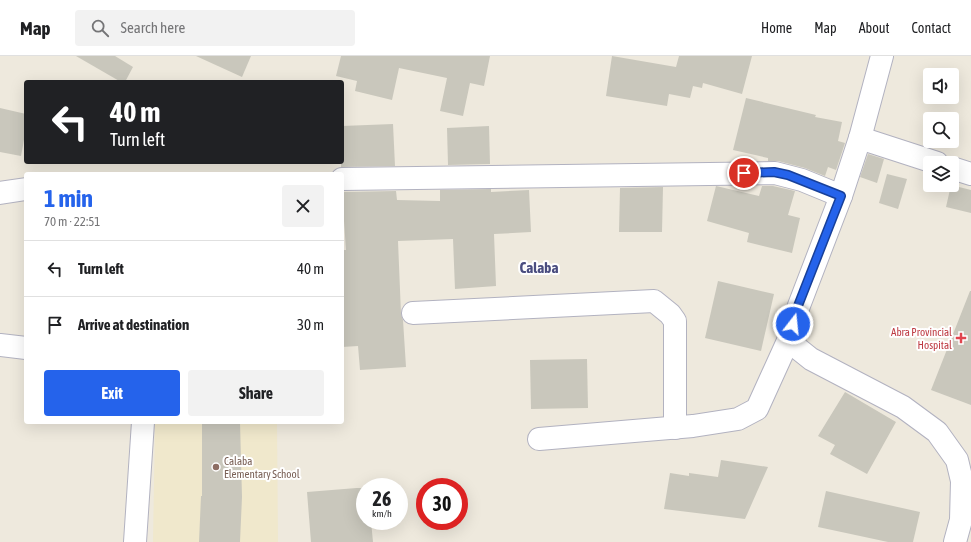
<!DOCTYPE html>
<html lang="en">
<head>
<meta charset="utf-8">
<style>
	:root { --surface:#fff; --page:#f2f2f2; --text:#202124; --muted:#757577; --line:#e0e0e0; --accent:#2563eb }
	body { margin:0; font-family:"Asap Condensed",sans-serif; background:var(--page); color:var(--text); height:100vh; display:flex; flex-direction:column; font-size:15px; white-space:nowrap }
	* { box-sizing:border-box; margin:0 }
	p { font-size:13px; color:var(--muted) }
	.icon { flex:none; width:22px; height:22px; fill:none; stroke:currentColor; stroke-width:2; stroke-linecap:round; stroke-linejoin:round }
	.map { position:relative; flex:1; overflow:hidden }
	.drawer { position:absolute; left:24px; top:116px; width:320px; height:252px; display:flex; flex-direction:column; background:var(--surface); border-radius:4px; box-shadow:0 4px 16px #0002 }
	.drawer>* { flex:none }
	.banner { position:absolute; left:24px; top:24px; width:320px; height:84px; border-radius:4px; box-shadow:0 4px 16px #0002; background:#202124; color:#fff; overflow:hidden }
	.tools { position:absolute; left:923px; top:12px; display:grid; gap:8px }
	.tools a { display:grid; place-items:center; width:36px; height:36px; border-radius:4px; background:var(--surface); box-shadow:0 4px 16px #0002; font-size:20px }
	.speed { position:absolute; left:356px; top:422px; display:flex; gap:8px; font-size:20px; font-weight:700; text-align:center }
	.speed>* { display:grid; place-content:center; width:52px; height:52px; border-radius:50%; background:var(--surface); box-shadow:0 4px 16px #0002; line-height:1 }
	.speed small { font-size:10px; font-weight:400 }
	.speed .limit { border:6px solid #d22; background:#fff; color:#111 }
	.pin { position:absolute; display:grid; place-items:center; width:34px; height:34px; color:#fff; margin:-17px; border:2px solid #fff; border-radius:50%; box-shadow:0 1px 4px #0007 }
	.me { position:absolute; width:44px; margin:-22px; rotate:16deg; stroke-linejoin:round; filter:drop-shadow(0 0 3px #0008) }
	.turn { display:flex; align-items:center; gap:14px; height:84px; padding:0 20px; font-size:18px }
	.turn .icon { width:52px; height:52px; stroke-width:2.5 }
	.turn b { display:block; font-size:28px; line-height:34px }
	.round { display:grid; place-items:center; flex:none; width:42px; height:42px; border-radius:4px; background:var(--page) }
	.summary { display:flex; align-items:center; justify-content:space-between; height:68px; padding:0 20px }
	h1 { font-size:24px; font-weight:700; line-height:30px; color:var(--accent) }
	.primary-button { display:flex; gap:8px; margin-top:auto; padding:8px 20px }
	.primary-button a { flex:1; height:46px; border-radius:4px; background:var(--accent); color:#fff; font-size:16px; font-weight:700; line-height:46px; text-align:center }
	.primary-button a+a { background:var(--page); color:var(--text) }
	ul { padding:0; list-style:none }
	li { display:flex; align-items:center; gap:12px; height:56px; padding:0 20px; border-top:1px solid var(--line) }
	li div { flex:1 }
	li b { display:block; font-size:15px }
	li em { font-style:normal }
	header { display:flex; align-items:center; gap:24px; box-sizing:border-box; height:56px; padding:0 20px; background:var(--surface); border-bottom:1px solid var(--line) }
	header strong { font-size:19px }
	nav { display:flex; gap:22px; margin-inline-start:auto; font-size:14px }
	.search { width:280px; height:36px; background:var(--page); display:flex; align-items:center; gap:10px; box-sizing:border-box; padding:0 14px; border-radius:4px; color:var(--muted); font-size:15px }
	.map>svg:first-child { display:block }
</style>
</head>
<body>
<header>
<strong>Map</strong>
<div class="search"><svg class="icon" aria-label="search" viewBox="0 0 24 24"><circle cx="10" cy="10" r="6"/><path d="M15 15l6 6"/></svg>Search here</div>
<nav><a>Home</a><a>Map</a><a>About</a><a>Contact</a></nav>
</header>
<div class="map">
<svg width="971" height="486" viewBox="0 0 971 486">
	<rect width="100%" height="100%" fill="#eee9dd"/>
	<!-- education -->
	<path fill="#f0e8cc" d="M155,366h122l1,120h-125z"/>
	<!-- building -->
	<g fill="#c9c7bc">
		<path d="M76,0h39l18,11 -8,15h-4z"/>
		<path d="M196,0h55l-9,21z"/>
		<path d="M341,0h149l-6,30 -14,-3 -7,33 -23,-5 7,-33 -48,-10 -7,32 -37,-9 2,-10 -21,-5z"/>
		<path d="M612,0l64,11 3,-11h73l-10,38 -39,-11 -1,5 -9,-2 -3,12 -21,-4 -2,12 -61,-10z"/>
		<path d="M746,42l70,17 -1,2 27,5 -4,19 7,2 -9,27 -8,-3 -3,9 -20,-8 -27,-7h-10v-3l-35,-8z"/>
		<path d="M0,52l26,6v15l-5,27 -21,-4z"/>
		<path d="M393,68l2,42 -54,1 1,-41z"/>
		<path d="M489,70l1,38 -42,1 -1,-37z"/>
		<path d="M868,98l16,5 -7,24 -17,-6z"/>
		<path d="M887,118l20,5 -9,30 -19,-6z"/>
		<path d="M951,129l20,5v23l-25,-6z"/>
		<path d="M716,130l43,10 3,-10h11l22,5 -7,24 12,3 -8,35 -45,-11 2,-9 -42,-12z"/>
		<path d="M663,131l-1,45h-43l1,-44z"/>
		<path d="M491,133v3l38,-2 2,42 -37,2 2,52 -41,3 -2,-50 -55,2 3,73 2,6 3,47 -46,3 -2,-24 -16,1v-97h4l-4,-58 54,-1 1,9 43,1v-11z"/>
		<path d="M718,225l56,13 -13,57 -56,-13z"/>
		<path d="M970,235h1v114l-40,-15z"/>
		<path d="M587,303l1,49 -57,1 -1,-49z"/>
		<path d="M845,336l51,30 -29,52 -37,-20 5,-9 -17,-9z"/>
		<path d="M202,366h38l2,75 -2,45h-41l2,-46h1z"/>
		<path d="M721,404l47,7 -23,52 -81,-10 6,-36 19,3v-3l29,4z"/>
		<path d="M365,431v34h6l2,21h-62l-4,-50 62,-5z"/>
		<path d="M826,435l94,21 -7,30h-25l-70,-15z"/>
	</g>
	<g fill="none" stroke-linecap="round" stroke-linejoin="round">
		<!-- minor casing -->
		<g stroke="#b2b2c0" stroke-width="24">
			<g id="minor">
				<path d="M882,0l-22,82 -19,58 -46,120 -3,16 4,15 15,12 92,48 34,25 20,28 5,21 -1,39 -6,22"/>
				<path d="M860,82l77,25"/>
				<path d="M952,112l19,6"/>
				<path d="M342,123l433,-6 27,7 39,16"/>
				<path d="M0,137l26,-4"/>
				<path d="M413,257l241,-12 16,13 5,7v107"/>
				<path d="M0,289l26,3"/>
				<path d="M539,383l154,-13 45,-7 19,-10 35,-77"/>
				<path d="M135,486l8,-120"/>
			</g>
		</g>
		<!-- minor -->
		<use href="#minor" stroke="#fff" stroke-width="22"/>
	</g>
	<g fill="none" stroke-linecap="round" stroke-linejoin="round">
		<!-- route casing -->
		<g stroke="#184099" stroke-width="10">
			<path id="route" d="M744,117l30,-1 14,3 53,21 -47,120 -1,8"/>
		</g>
		<!-- route -->
		<use href="#route" stroke="#2563eb" stroke-width="7"/>
	</g>
	<!-- markers -->
	<path fill="#e0444e" stroke="#fff" stroke-width="1.5" d="M959 276h4v4h4v4h-4v4h-4v-4h-4v-4h4z"/>
	<circle fill="#8d6e63" stroke="#fff" stroke-width="1.5" cx="216" cy="411" r="4"/>
	<g text-anchor="middle" dominant-baseline="central" stroke-width="4" stroke-linejoin="round" paint-order="stroke">
		<!-- health labels -->
		<g font-size="11" fill="#be3a42" stroke="#fff" text-anchor="end">
			<text x="952" y="276">Abra Provincial<tspan x="952" dy="13">Hospital</tspan></text>
		</g>
		<!-- education labels -->
		<g font-size="11" fill="#785e54" stroke="#fff" text-anchor="start">
			<text x="224" y="405">Calaba<tspan x="224" dy="13">Elementary School</tspan></text>
		</g>
		<!-- district labels -->
		<g font-size="15" font-weight="bold" fill="#4a4d7f" stroke="#fff">
			<text x="539" y="211">Calaba</text>
		</g>
	</g>
</svg>
<div class="tools">
<a><svg class="icon" aria-label="sound" viewBox="0 0 24 24"><path d="M4 9h4l5-4v14l-5-4H4zM17 9q2 3 0 6"/></svg></a>
<a><svg class="icon" aria-label="search" viewBox="0 0 24 24"><circle cx="10" cy="10" r="6"/><path d="M15 15l6 6"/></svg></a>
<a><svg class="icon" aria-label="layers" viewBox="0 0 24 24"><path d="M12 4l9 5-9 5-9-5zM3 14l9 5 9-5"/></svg></a>
</div>
<div class="speed"><div>26<small>km/h</small></div><div class="limit">30</div></div>
<div class="pin" style="left:744px;top:117px;background:#d93025"><svg class="icon" aria-label="arrive" viewBox="0 0 24 24"><path d="M6 21V4h12l-3 4 3 4H6"/></svg></div>
<svg class="me" style="left:793px;top:268px" viewBox="-20 -20 40 40"><circle r="17" fill="#2563eb" stroke="#fff" stroke-width="3"/><path d="M0-11L8 9 0 5-8 9z" fill="#fff"/></svg>
<div class="banner">
<div class="turn"><svg class="icon" aria-label="left" viewBox="0 0 24 24"><path d="M17 20v-9H6M10 6l-5 5 5 5"/></svg><div><b>40 m</b>Turn left</div></div>
</div>
<section class="drawer">
<div class="summary"><div><h1>1 min</h1><p>70 m · 22:51</p></div><a class="round"><svg class="icon" aria-label="close" viewBox="0 0 24 24"><path d="M6 6l12 12M18 6L6 18"/></svg></a></div>
<ul>
<li><svg class="icon" aria-label="left" viewBox="0 0 24 24"><path d="M17 20v-9H6M10 6l-5 5 5 5"/></svg><div><b>Turn left</b></div><em>40 m</em></li>
<li><svg class="icon" aria-label="arrive" viewBox="0 0 24 24"><path d="M6 21V4h12l-3 4 3 4H6"/></svg><div><b>Arrive at destination</b></div><em>30 m</em></li>
</ul>
<div class="primary-button"><a>Exit</a><a>Share</a></div>
</section>
</div>
</body>
</html>
